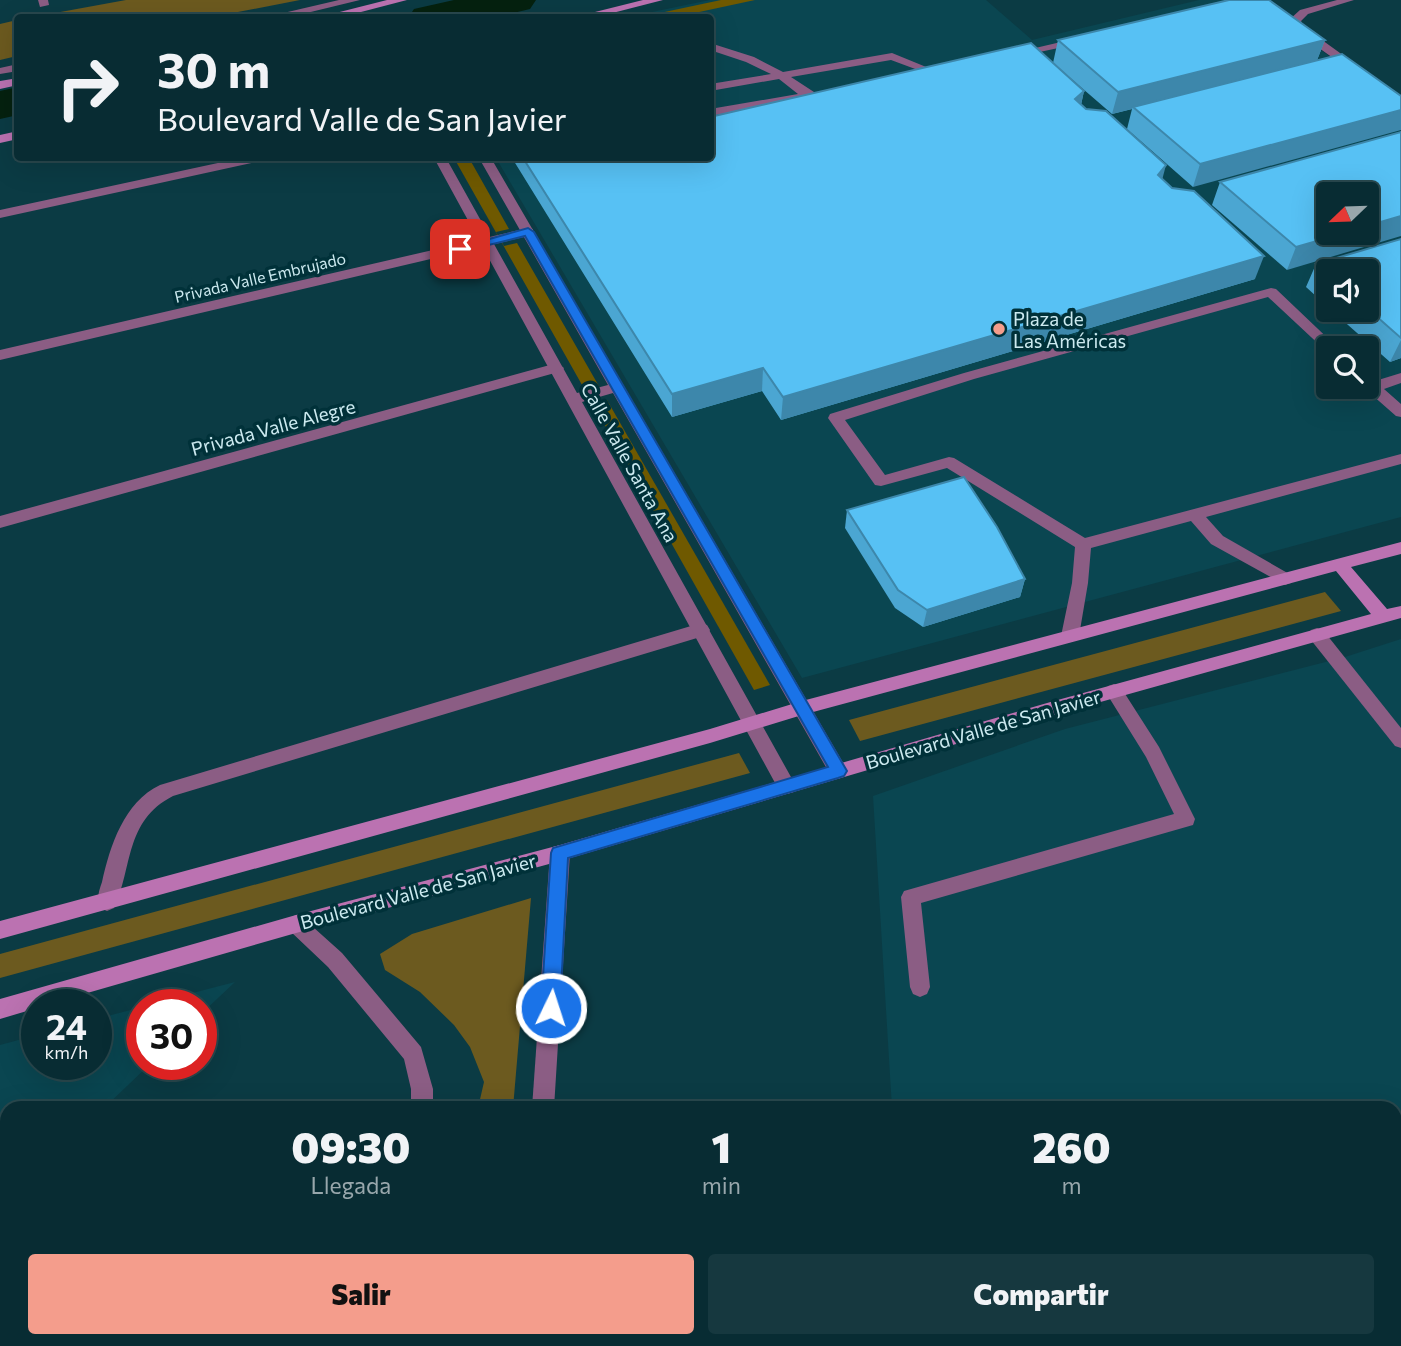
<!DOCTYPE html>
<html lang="es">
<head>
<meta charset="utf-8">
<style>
	:root { --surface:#082c33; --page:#16383f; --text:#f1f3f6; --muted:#98a7ac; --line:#29484e; --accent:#f49d8c }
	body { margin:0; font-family:Commissioner,sans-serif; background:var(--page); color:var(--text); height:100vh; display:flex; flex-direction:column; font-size:26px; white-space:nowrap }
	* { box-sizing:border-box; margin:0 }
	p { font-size:23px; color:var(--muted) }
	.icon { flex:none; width:38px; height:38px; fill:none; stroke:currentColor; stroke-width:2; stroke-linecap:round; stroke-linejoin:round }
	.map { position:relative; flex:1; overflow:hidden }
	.sheet { position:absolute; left:0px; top:1101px; width:1402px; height:247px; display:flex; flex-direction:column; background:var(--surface); border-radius:21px 21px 0 0; box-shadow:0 7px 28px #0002,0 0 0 2px var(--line) }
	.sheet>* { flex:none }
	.hud { position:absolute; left:14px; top:14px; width:700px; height:147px; border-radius:7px; box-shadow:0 7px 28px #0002,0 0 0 2px var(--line); background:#082c33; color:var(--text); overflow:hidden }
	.needle { width:46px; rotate:247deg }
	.buttons { position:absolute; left:1316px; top:182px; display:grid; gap:14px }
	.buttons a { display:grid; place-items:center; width:63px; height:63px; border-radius:7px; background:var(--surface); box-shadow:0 7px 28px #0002,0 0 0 2px var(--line); font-size:35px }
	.speed { position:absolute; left:21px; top:989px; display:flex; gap:14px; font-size:35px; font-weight:700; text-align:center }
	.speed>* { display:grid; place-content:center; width:91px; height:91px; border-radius:50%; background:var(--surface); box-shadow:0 7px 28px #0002,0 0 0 2px var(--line); line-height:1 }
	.speed small { font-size:18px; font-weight:400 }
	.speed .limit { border:10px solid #d22; background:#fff; color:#111 }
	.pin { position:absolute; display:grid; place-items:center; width:60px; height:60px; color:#fff; margin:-30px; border-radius:14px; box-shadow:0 4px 10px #0006 }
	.me { position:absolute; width:77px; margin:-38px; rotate:4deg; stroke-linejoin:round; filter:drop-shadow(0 0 5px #0008) }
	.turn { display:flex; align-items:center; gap:24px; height:147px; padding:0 28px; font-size:32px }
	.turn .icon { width:91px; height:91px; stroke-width:2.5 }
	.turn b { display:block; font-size:49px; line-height:60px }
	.eta { display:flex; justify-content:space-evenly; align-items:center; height:119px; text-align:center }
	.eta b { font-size:42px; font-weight:800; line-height:49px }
	.button { display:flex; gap:14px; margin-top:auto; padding:14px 28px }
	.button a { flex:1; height:80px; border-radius:7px; background:var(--accent); color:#111; font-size:28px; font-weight:800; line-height:80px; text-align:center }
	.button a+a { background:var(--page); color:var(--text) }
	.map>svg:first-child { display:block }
</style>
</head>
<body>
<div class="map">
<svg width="1401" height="1346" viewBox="0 0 1401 1346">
	<rect width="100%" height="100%" fill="#0b3b44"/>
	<!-- built -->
	<g fill="#0a4651" fill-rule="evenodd">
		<path d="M710,0h276l46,40 167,-40h55l147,110v407l-599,161 -306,-520h214v-140l-82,-1zM1328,194h39v39h-39zM1328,271h39v39h-39zM1328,348h39v39h-39z"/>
		<path d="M1401,639v707h-385l-110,-4 489,-2v-232h-503l-19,-312 192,-67 280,-72z"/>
		<path d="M235,982l-34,32v-10h-51z"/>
		<path d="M142,1007v57h8l-46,44h-97v94l-7,7v-164l37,-10v29h59v-45z"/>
	</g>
	<!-- green -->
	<g fill="#6c5a1f">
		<path d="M126,0h174l-88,17h-179z"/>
		<path d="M17,20v36l-17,4v-36z"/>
		<path d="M1325,592l16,19 -481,130 -11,-21z"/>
		<path d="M739,753l11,20 -750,205v-24z"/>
		<path d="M531,898l-18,210h-35l6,-26 -14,-35 -16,-22 -34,-33 -35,-22 -5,-16 32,-20z"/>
		<path d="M322,1340h171v1l-1,5h-175z"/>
	</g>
	<!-- forest -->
	<g fill="#6f5900">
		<path d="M721,0h34l-79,17h-35z"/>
		<path d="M454,158h15l40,71 -13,3 8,14 13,-3 83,145 -14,4z"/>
		<path d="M607,400l163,285 -16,5 -161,-286z"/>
	</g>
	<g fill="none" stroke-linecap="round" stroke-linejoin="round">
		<!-- river -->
		<g fill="#05210f" fill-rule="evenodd">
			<path d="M454,0h82l-6,9 -38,9h-84l6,-9z"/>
			<path d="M18,87v28l-18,4v-28z"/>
		</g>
		<!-- service -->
		<g fill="#8b5d84" fill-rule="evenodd">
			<path d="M1078,38l6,3 -2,2 -66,14 -6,-3z"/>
			<path d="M710,43l44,14 29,15 109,-19 44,18 -10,2 -35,-13 -100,17 23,15v6l-104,18v-7l88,-15 -19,-15 -69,12v-7l61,-10 -25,-12 -36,-12z"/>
			<path d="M1271,288l5,1 62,59h-10v4l-2,-1 -58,-54 -294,82 -129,41 40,55 64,-18 5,1 131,80 316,-84v10l-195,53 17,19 68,39 2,4 -2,4 -6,2 -74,-41 -20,-23 -100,27 -3,35 -9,53 -3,5h-12l-3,-5 11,-53 3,-36 -128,-79 -66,18 -6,-1 -47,-67 2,-4 134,-41z"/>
			<path d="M1401,373v10l-17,6 17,15v13l-5,-1 -33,-29h4v-10l8,4z"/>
			<path d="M1114,684l6,2 39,61 36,72 -2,6 -272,78 9,84 -3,7 -7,3 -7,-3 -3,-7 -9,-90 3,-6 270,-77 -28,-57 -41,-66 3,-5z"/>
		</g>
		<!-- minor -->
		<g fill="#8b5d84" fill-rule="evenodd">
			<path d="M38,0h10l1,5 -9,2z"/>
			<path d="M1337,0h17l-46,14 -7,7 3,6 54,39v4h-8l-55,-39 -6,-11 11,-10z"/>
			<path d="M241,158h21l-6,4 -256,56v-8z"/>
			<path d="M528,228l5,1v6l-533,125v-10z"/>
			<path d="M557,363l7,5 -2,3 -562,157v-12z"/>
			<path d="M701,623l6,2 3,5 -3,5 -534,161c-49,25 -40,72 -59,112l-7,3 -7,-3c-4,-9 -1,-17 2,-26 8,-36 22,-80 58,-97z"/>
			<path d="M1317,628l6,2 78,98v20l-6,-2 -84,-106 -3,-5 3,-5z"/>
			<path d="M560,845l7,2 3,6 -16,255h-22l18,-255 3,-6z"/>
			<path d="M296,915l7,3 39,35 79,94 12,42v19h-22v-19l-7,-30 -76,-92 -39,-37 -3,-6 3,-6z"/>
			<path d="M228,1340h27l-2,6h-27z"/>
			<path d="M514,1340h24l-1,6h-24z"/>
		</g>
		<!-- tertiary -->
		<g fill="#8b5d84" fill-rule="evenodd">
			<path d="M339,0h21l-74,18h-24z"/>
			<path d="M18,64v7l-18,3v-6z"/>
			<path d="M434,158h12l131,235 31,-8 -129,-227h12l354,608 2,5 -2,5 -7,3 -7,-3 -218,-383 -31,9 214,384 -2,6 -7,2 -7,-2z"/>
		</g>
		<!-- secondary -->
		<g fill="#bb72b1" fill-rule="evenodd">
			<path d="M387,0h20l-69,18h-22z"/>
			<path d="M643,0h20l-70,18h-22z"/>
			<path d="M18,78v7l-18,4v-8z"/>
			<path d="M18,131v8l-18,4v-8z"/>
			<path d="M1401,542v12l-50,13 36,42 14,-3v12l-347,97 -494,146 -264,72 -247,71h-12v4l-37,11v-20l296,-84 264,-70 494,-144 317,-87 -35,-43 -534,144 -92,28 -710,196v-18l710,-192 92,-28z"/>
		</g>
	</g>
	<!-- wall -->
	<g fill="#4ba6d2">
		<path d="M1058,40h267l-8,20 -124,127 -66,-58 5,-20 -20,5 -59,-51z"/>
		<path d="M1084,91l-3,14 81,74 93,100 -474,141 -19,-29 -90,26 -160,-259h198z"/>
		<path d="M1401,132l-114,138 -75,-65 8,-23z"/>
		<path d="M1401,239v119l-11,4 -59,-52h36v-39h-39v36l-22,-20 10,-23z"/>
		<path d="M847,510l178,69 -5,18 -97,30 -28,-19 -50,-80z"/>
	</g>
	<!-- shaded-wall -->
	<g fill="#3d87ab">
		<path d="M1325,40l-9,23 -183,44 -1,2 -20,5 6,-22z"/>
		<path d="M1084,91l-5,23 -4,-15z"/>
		<path d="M1401,110v20l-208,57 7,-23z"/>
		<path d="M1166,165l-6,23 -2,-13z"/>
		<path d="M1401,216v20l-114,34 9,-23 49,-14h22v-7z"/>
		<path d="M1264,256l-9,23 -474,141 2,-23z"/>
		<path d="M1401,340v18l-11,4z"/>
		<path d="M763,368l-1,23 -90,26v-23z"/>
		<path d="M1025,579l-5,18 -97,30 4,-17z"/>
	</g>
	<!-- building -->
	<g fill="#57c1f4" stroke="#3d87ab" stroke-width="2">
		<path d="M1229,0h40l56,40 -207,52 -60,-52z"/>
		<path d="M1031,43l53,48 -9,8 11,10 20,2 60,54 -8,10 14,13 22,3 70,65 -481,141 -20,-29 -91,26 -149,-236h187v-41z"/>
		<path d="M1342,54l59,42v14l-201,54 -67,-57z"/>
		<path d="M1401,132v84l-34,10v-32h-39v39h17l-49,14 -76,-65z"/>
		<path d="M1401,239v99l-34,-30v-37h-39v4l-12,-11z"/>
		<path d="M964,477l33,50 28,52 -98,31 -29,-20 -51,-80z"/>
	</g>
	<!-- route -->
	<path fill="#1a73e8" stroke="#114b97" stroke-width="2" d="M528,228l6,4 313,539 -3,5 -6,2 -270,80 -8,150 -3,6 -6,3 -7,-3 -3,-6 10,-155 2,-5 275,-81 -303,-531 -65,16 -6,-3z"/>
	<!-- markers -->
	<circle fill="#f49d8c" stroke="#003139" stroke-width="2.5" cx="999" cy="329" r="7"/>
	<g text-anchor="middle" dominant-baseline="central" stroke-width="7" stroke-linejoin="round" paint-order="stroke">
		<!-- far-street labels -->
		<g font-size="16" fill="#cceaf0" stroke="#003139">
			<text transform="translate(260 277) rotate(-13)">Privada Valle Embrujado</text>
		</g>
		<!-- poi labels -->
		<g font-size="19" fill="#cceaf0" stroke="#003139" text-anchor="start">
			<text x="1013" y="318">Plaza de<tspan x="1013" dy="22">Las Américas</tspan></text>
		</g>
		<!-- street labels -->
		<g font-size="19" fill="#cceaf0" stroke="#003139">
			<text transform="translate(273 427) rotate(-15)">Privada Valle Alegre</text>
			<text transform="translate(630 462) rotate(61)">Calle Valle Santa Ana</text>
			<text transform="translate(983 729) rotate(-16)">Boulevard Valle de San Javier</text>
			<text transform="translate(418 891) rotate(-15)">Boulevard Valle de San Javier</text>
		</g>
	</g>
</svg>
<div class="buttons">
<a><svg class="needle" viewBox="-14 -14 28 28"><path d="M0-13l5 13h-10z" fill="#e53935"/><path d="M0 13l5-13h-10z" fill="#98a7ac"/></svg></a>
<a><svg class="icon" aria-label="sound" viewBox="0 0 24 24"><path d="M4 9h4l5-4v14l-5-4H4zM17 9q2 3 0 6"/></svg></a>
<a><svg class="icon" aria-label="search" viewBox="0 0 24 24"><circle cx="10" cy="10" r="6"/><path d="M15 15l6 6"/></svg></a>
</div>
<div class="speed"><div>24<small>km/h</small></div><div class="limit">30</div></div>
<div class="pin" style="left:460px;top:249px;background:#d93025"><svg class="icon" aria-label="arrive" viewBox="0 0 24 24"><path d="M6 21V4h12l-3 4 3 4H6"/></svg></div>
<svg class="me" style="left:551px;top:1008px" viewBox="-20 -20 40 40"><circle r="17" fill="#1a73e8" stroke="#fff" stroke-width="3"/><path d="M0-11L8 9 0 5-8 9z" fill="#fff"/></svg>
<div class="hud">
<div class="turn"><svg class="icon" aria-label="right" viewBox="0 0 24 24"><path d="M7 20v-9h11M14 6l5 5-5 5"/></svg><div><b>30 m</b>Boulevard Valle de San Javier</div></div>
</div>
<section class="sheet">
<div class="eta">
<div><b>09:30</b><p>Llegada</p></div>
<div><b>1</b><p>min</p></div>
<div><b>260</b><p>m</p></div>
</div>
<div class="button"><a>Salir</a><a>Compartir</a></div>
</section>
</div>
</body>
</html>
